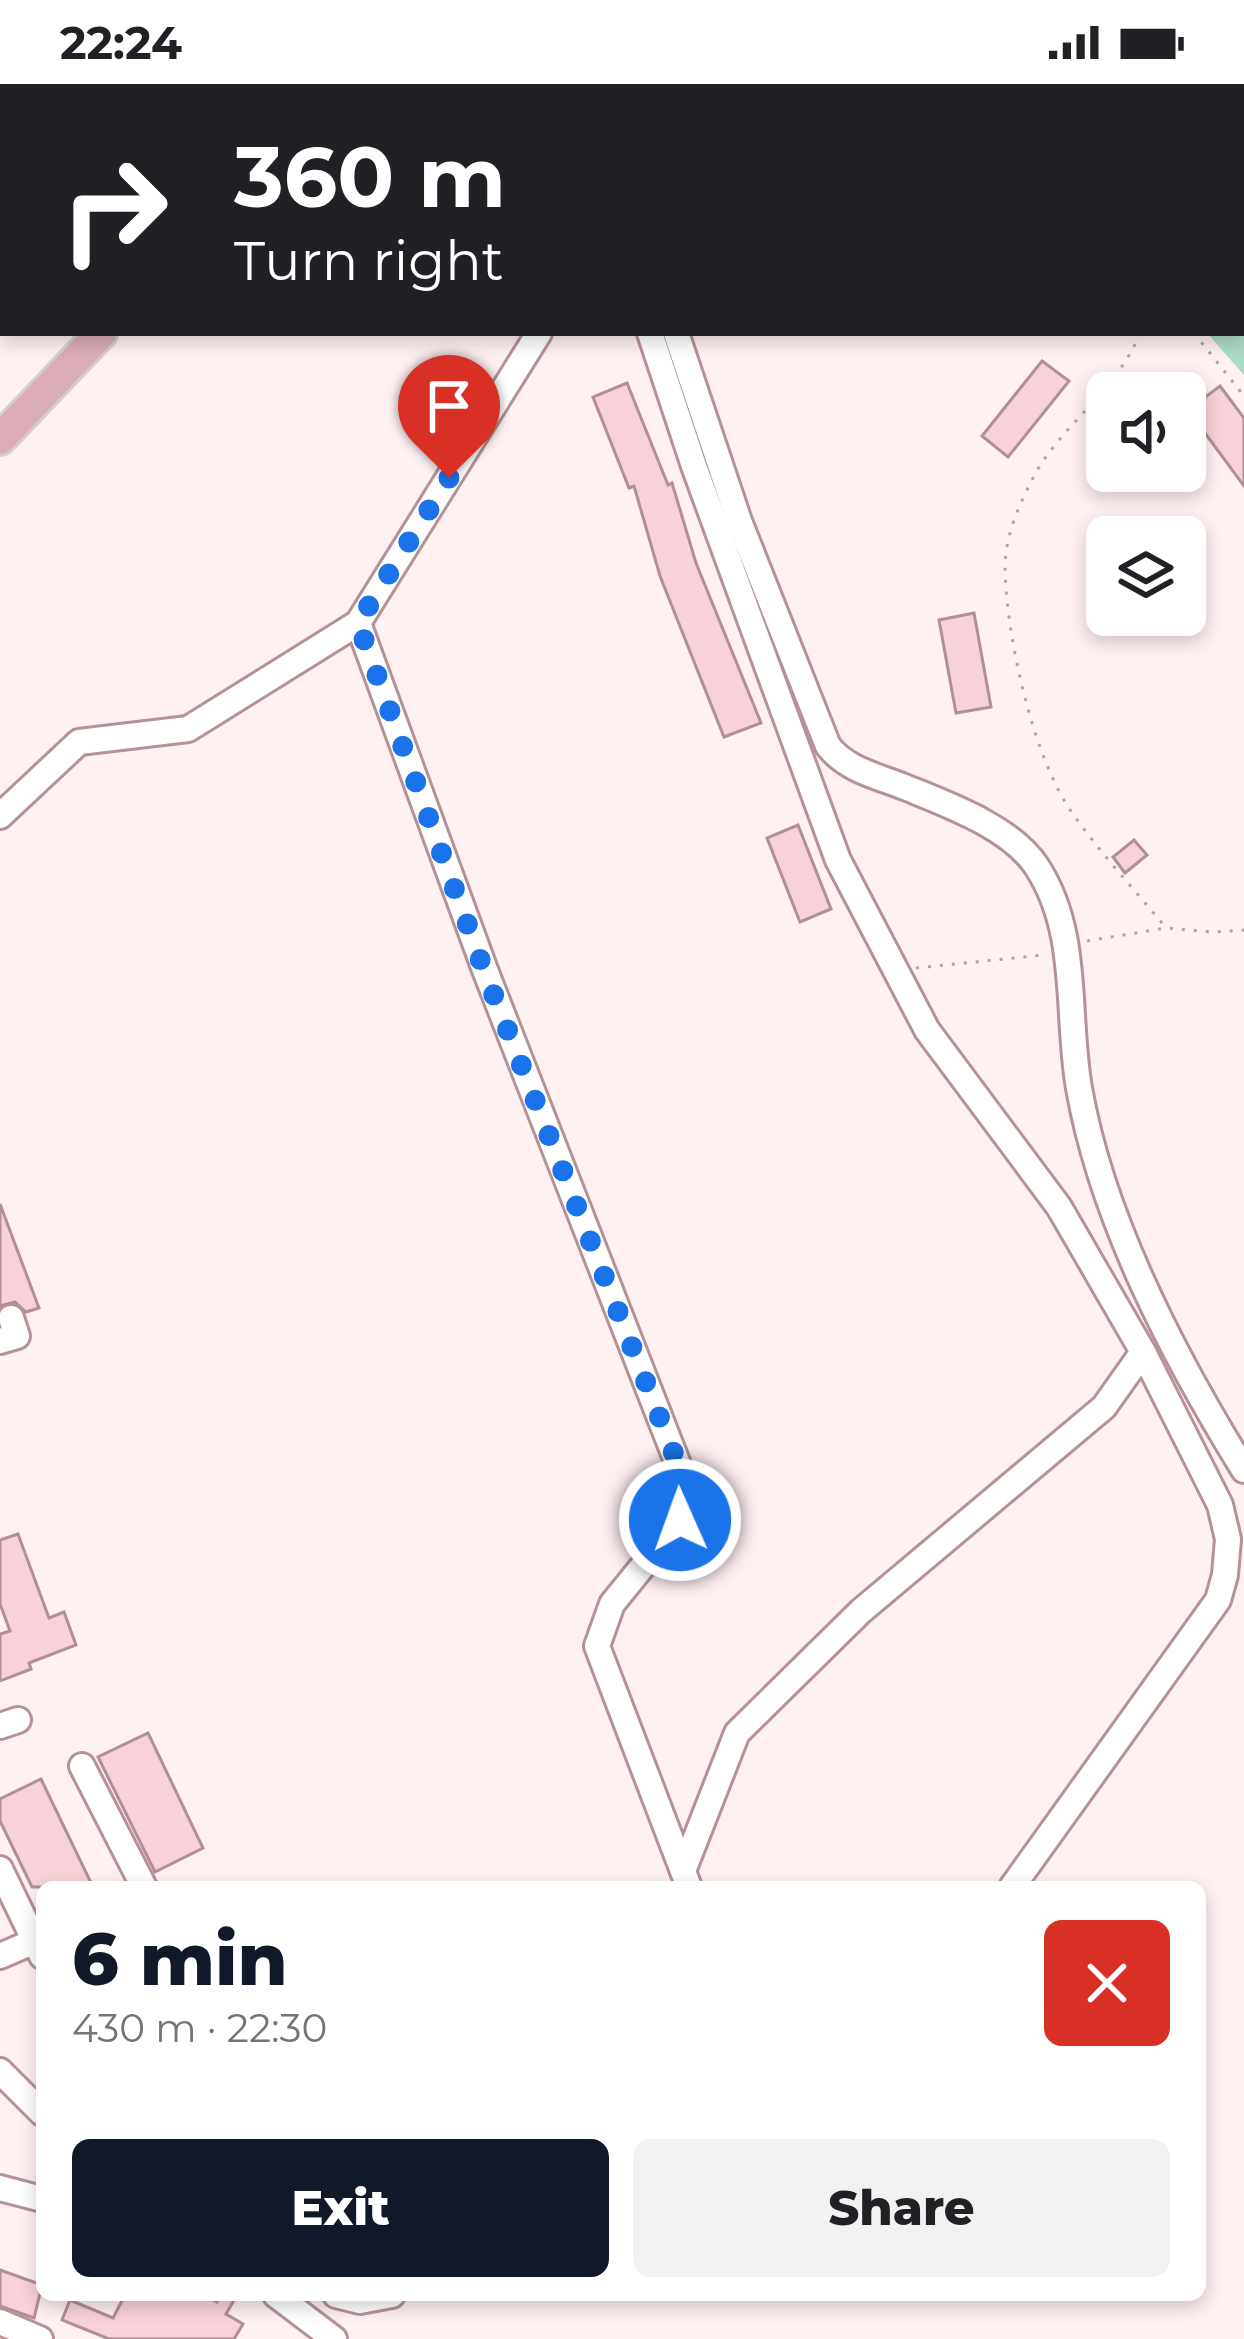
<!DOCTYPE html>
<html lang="en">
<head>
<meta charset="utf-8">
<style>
	:root { --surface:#fff; --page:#f2f2f2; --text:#202124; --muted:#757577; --accent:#111827 }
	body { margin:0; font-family:Montserrat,sans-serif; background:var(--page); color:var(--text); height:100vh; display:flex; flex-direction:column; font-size:45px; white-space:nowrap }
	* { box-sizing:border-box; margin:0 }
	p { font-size:39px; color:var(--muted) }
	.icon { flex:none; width:66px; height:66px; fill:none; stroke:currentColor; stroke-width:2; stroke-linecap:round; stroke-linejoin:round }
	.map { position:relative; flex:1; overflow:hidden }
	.panel { position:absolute; left:36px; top:1797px; width:1170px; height:420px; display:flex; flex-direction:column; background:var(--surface); border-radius:18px; box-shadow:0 6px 18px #0003 }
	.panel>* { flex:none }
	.top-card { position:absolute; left:0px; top:0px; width:1245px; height:252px; box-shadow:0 6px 18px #0003; background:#202124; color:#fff; overflow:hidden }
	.buttons { position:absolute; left:1086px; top:288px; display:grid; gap:24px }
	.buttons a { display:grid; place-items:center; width:120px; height:120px; border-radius:18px; background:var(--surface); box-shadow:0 6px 18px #0003; font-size:60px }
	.pin { position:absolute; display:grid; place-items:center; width:102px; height:102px; color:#fff; margin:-123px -51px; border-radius:50% 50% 50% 0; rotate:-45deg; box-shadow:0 0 12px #0007 }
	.pin .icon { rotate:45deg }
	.me { position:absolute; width:132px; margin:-66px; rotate:358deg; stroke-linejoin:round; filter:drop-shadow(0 0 9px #0008) }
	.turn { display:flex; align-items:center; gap:42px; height:252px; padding:0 36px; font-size:54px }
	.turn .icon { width:156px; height:156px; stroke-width:2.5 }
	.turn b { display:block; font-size:84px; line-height:102px }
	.round { display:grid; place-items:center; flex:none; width:126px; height:126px; border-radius:18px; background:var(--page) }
	.overview { display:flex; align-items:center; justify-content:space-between; height:204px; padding:0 36px }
	h1 { font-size:72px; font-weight:800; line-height:90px; color:var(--accent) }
	.primary-button { display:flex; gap:24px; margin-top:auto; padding:24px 36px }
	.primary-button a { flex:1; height:138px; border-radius:18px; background:var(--accent); color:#fff; font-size:48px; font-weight:800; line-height:138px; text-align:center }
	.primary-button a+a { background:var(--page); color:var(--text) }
	.status { display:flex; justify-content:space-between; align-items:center; height:84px; padding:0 60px; background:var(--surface); direction:ltr }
	.status svg { height:33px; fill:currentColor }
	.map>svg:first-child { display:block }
</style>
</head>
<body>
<div class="status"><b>22:24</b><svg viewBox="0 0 49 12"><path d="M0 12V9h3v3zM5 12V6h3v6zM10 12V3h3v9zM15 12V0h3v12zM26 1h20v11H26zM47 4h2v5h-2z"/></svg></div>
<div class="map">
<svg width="1244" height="2255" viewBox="0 0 1244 2255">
	<rect width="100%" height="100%" fill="#fff0f2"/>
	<!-- green -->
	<path fill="#acdcc5" d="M1150,0h94v291l-37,-42h35v-246z"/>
	<!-- building -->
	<g fill="#f8d2d9" stroke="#b28f96" stroke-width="3">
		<path d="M1042,277l27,20 -61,76 -26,-21z"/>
		<path d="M627,299l41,102 4,-2 24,80 65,160 -37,14 -64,-161 -26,-90 -5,2 -36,-91z"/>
		<path d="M1220,302l24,32v68l-56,-76z"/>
		<path d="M974,529l17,94 -35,6 -17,-93z"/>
		<path d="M1141,531h49l1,1 -43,17z"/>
		<path d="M798,741l33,84 -31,13 -33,-84z"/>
		<path d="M1134,756l13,15 -22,18 -12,-16z"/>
		<path d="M0,1120l39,104 -13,4 -11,-10 -15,4z"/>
		<path d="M18,1450l31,84 15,-6 12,33 -47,18 2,6 -31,12v-47l10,-3 -10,-27v-64z"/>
		<path d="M148,1649l55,115 -48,24 -57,-115z"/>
		<path d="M41,1695l52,108h-61l-32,-66v-22z"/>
		<path d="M0,2186l42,15 -8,33 -34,-12z"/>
		<path d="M125,2211h79l13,7 4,-7h16l-11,19 17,10 -9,15h-125l-47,-19 8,-20 43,18z"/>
	</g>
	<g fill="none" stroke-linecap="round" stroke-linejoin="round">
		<!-- minor casing -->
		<g stroke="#b59298" stroke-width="30">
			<g id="minor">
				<path d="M140,0l3,3"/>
				<path d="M518,0l3,3"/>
				<path d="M173,3l3,-3"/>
				<path d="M0,186l3,-3"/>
				<path d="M650,249l44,133 144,394 89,170 132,177 84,145 77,153 8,34 -3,36 -7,25 -206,287"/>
				<path d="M676,249l63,188 89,225c20,25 50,30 79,42 42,17 105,40 130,79 43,66 29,147 42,221 23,132 95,269 165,382"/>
				<path d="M358,539l127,347 198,507 -3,43 -68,84 -15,42 92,241"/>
				<path d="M0,732l79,-74 109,-13 170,-106 181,-290"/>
				<path d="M0,1257l17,-5 -6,-18"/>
				<path d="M0,1642l18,-6"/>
				<path d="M82,1682l62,121"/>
				<path d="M0,1785l42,87"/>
				<path d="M683,1787l54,-138 124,-122 243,-204 39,-55"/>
				<path d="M0,1872l42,-18"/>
				<path d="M0,1987l42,42"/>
				<path d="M0,2104l42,11"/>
				<path d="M276,2211l58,44"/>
				<path d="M336,2211l24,6 32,-6"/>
				<path d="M0,2238l40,17"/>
			</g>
		</g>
		<!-- major casing -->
		<g stroke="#d3cfd0" stroke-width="36">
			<g id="major">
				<path d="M335,3l3,-3"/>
				<path d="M0,355l101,-106"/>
			</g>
		</g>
		<!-- path -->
		<g stroke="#b2a3a5" stroke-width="3" stroke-dasharray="3 9" stroke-linecap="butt">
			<path d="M1143,0l1,3"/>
			<path d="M1140,249c-24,60 -82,94 -108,147 -14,27 -27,57 -27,88 1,67 28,191 68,246 28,40 62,76 93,114"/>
			<path d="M1194,249l50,63"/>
			<path d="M1087,857l79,-13 46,4 32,-2"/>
			<path d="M916,884l127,-13"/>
		</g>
		<!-- minor -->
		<use href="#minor" stroke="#fff" stroke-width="24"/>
		<!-- major -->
		<use href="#major" stroke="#daadb7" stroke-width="30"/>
	</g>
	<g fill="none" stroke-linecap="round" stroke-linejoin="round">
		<!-- route -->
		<path stroke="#1a73e8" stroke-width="21" stroke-dasharray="0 37.8" d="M449,394l-91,145 126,347 199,507 -3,43"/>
	</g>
</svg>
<div class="buttons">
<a><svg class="icon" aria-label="sound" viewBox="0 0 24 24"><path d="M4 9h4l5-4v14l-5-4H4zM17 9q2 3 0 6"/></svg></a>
<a><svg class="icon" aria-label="layers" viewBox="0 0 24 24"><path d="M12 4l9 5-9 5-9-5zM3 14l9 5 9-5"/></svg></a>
</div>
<div class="pin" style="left:449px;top:394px;background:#d93025"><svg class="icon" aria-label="arrive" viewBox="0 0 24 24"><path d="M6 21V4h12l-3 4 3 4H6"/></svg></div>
<svg class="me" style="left:680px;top:1436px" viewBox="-20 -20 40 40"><circle r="17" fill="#1a73e8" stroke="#fff" stroke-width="3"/><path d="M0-11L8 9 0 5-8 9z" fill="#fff"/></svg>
<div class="top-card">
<div class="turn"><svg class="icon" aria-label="right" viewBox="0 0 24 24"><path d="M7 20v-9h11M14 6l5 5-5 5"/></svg><div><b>360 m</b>Turn right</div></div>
</div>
<section class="panel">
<div class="overview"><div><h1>6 min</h1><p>430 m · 22:30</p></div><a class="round" style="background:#d93025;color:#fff"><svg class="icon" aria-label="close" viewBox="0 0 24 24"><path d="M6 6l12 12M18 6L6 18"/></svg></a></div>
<div class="primary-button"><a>Exit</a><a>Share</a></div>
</section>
</div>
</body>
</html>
